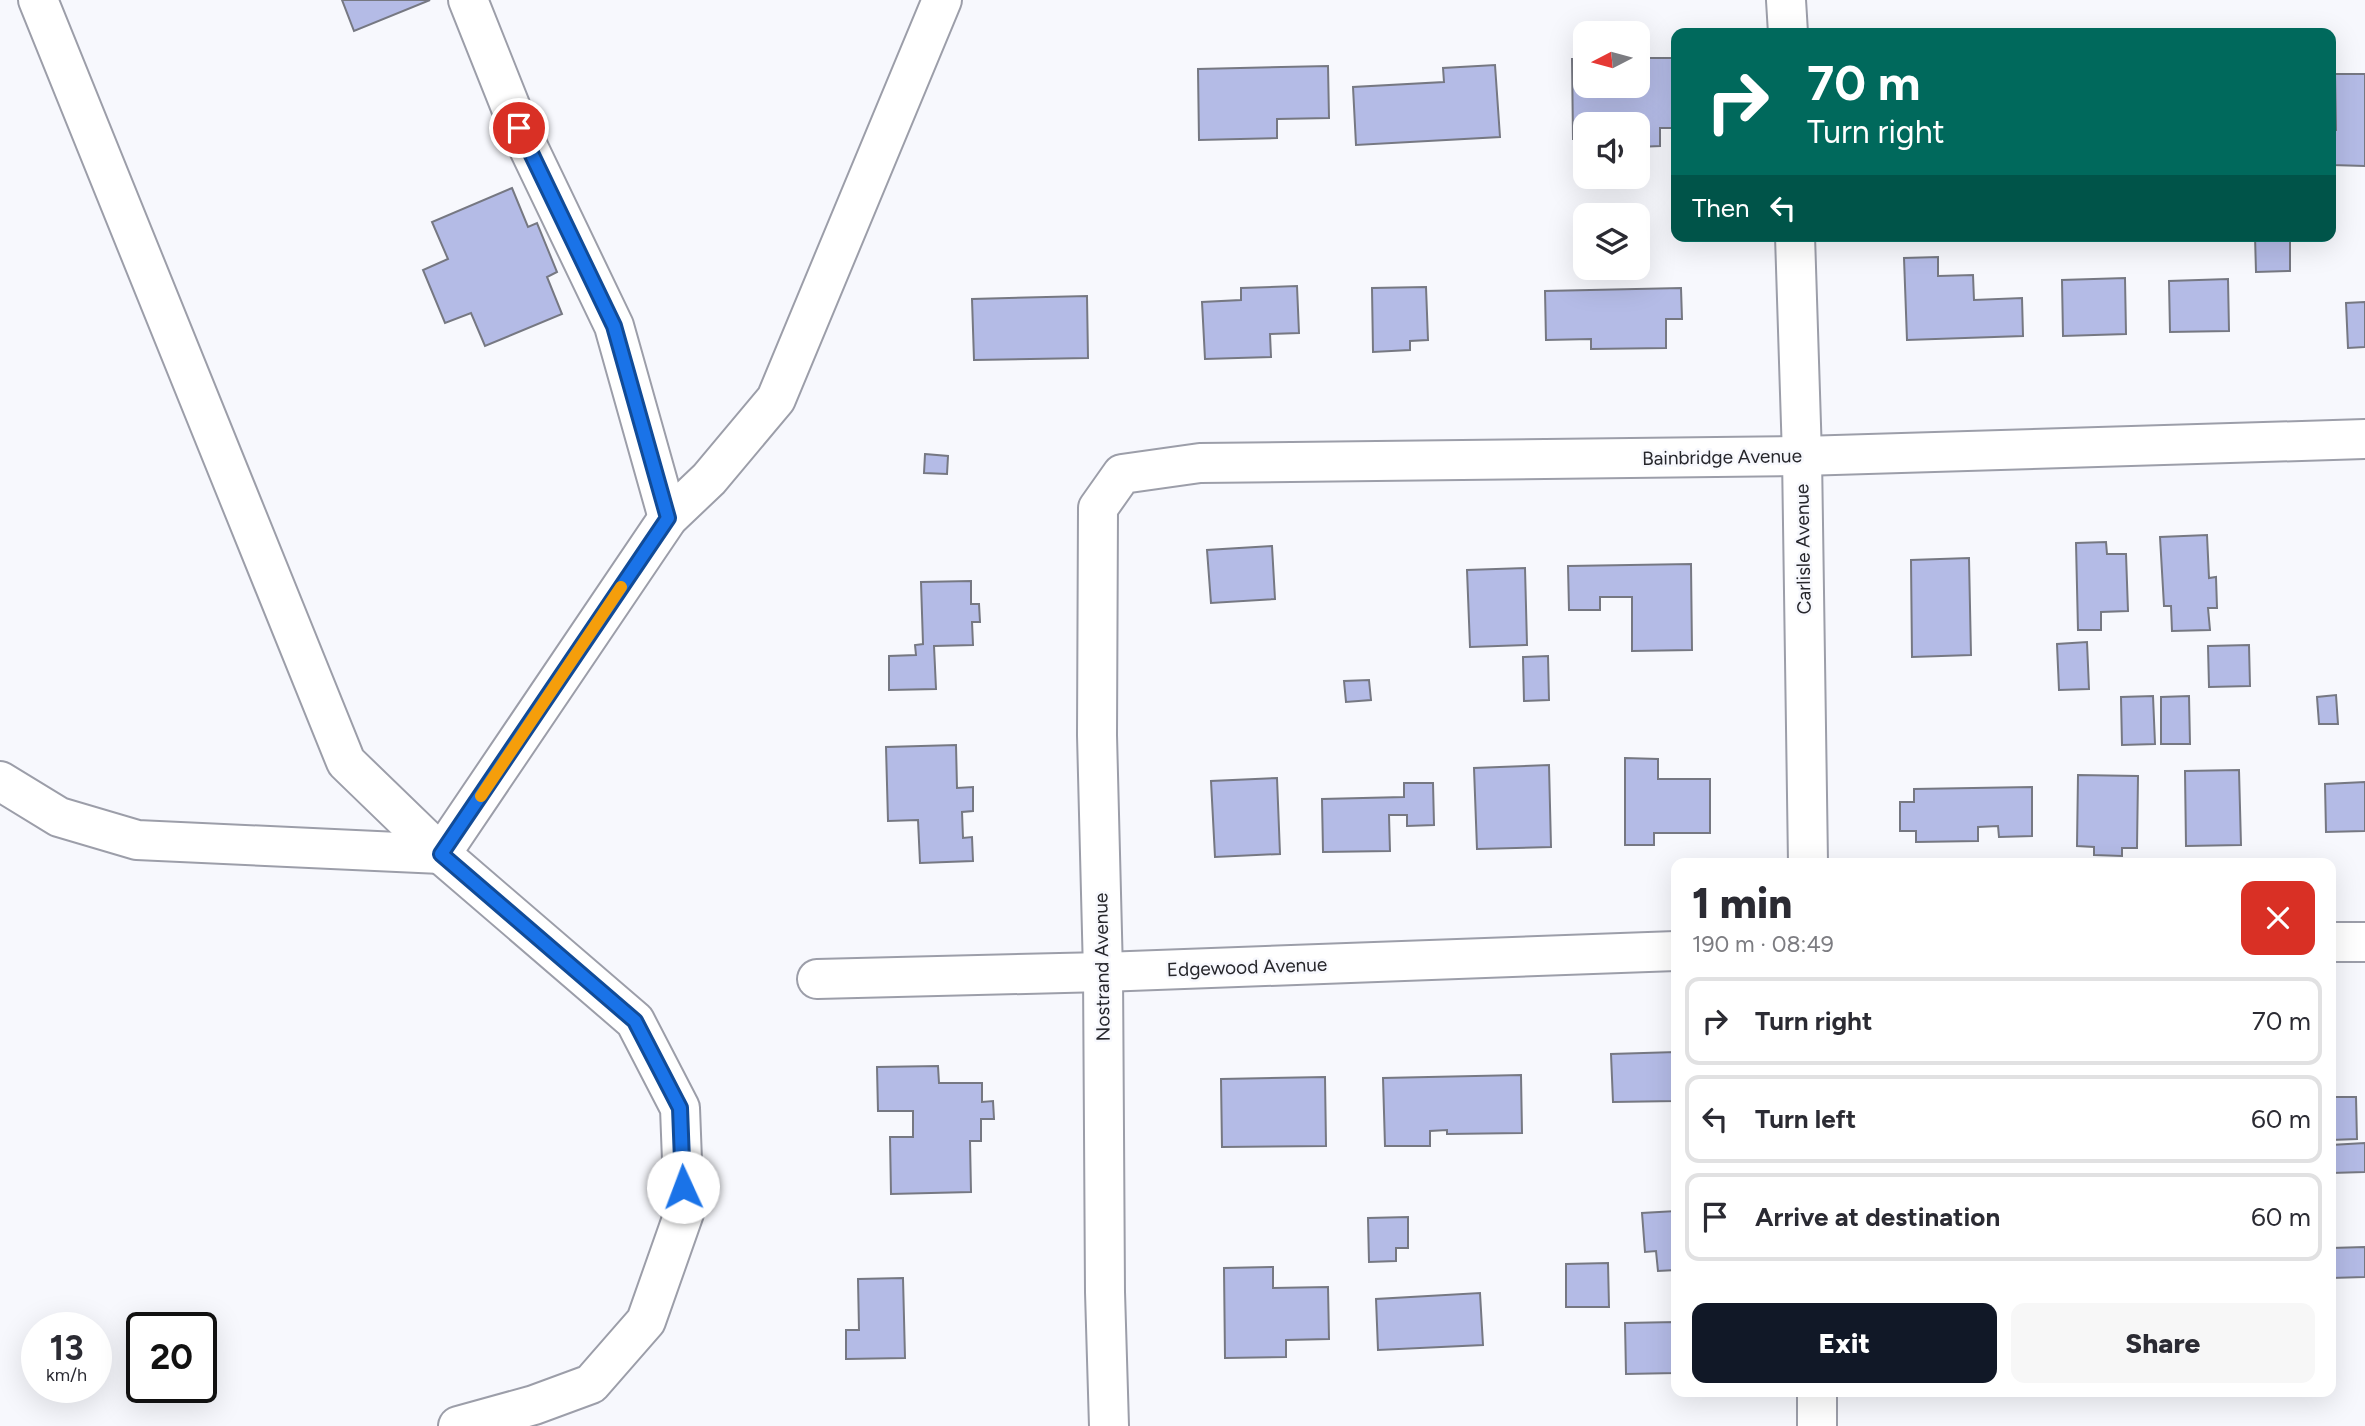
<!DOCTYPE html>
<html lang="en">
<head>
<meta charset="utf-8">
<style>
	:root { --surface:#fff; --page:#f7f7f7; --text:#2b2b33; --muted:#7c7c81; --line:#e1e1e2; --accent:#111827 }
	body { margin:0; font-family:Figtree,sans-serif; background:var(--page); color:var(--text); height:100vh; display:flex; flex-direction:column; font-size:26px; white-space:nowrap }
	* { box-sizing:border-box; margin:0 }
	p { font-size:23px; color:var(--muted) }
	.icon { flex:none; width:38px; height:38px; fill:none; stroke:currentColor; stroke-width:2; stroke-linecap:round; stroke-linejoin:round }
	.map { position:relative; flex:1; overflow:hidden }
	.sheet { position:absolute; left:1671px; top:858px; width:665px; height:539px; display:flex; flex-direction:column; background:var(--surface); border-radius:14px; box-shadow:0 7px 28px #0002 }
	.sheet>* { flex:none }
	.banner { position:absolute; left:1671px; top:28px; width:665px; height:214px; border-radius:14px; box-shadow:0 7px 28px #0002; background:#00695c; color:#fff; overflow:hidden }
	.needle { width:46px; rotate:264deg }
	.controls { position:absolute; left:1573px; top:21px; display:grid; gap:14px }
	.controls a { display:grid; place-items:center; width:77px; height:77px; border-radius:14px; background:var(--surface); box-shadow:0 7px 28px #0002; font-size:35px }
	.speed { position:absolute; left:21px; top:1312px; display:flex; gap:14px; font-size:35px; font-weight:700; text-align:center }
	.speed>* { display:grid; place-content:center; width:91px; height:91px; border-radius:50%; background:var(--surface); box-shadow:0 7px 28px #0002; line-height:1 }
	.speed small { font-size:18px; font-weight:400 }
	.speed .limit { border:4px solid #111; border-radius:10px; background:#fff; color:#111 }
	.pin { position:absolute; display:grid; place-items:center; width:60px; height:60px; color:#fff; margin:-30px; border:4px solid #fff; border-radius:50%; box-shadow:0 2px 7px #0007 }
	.me { position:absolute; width:77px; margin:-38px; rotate:358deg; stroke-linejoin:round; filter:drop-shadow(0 0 5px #0008) }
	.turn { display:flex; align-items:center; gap:24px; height:147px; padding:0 21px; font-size:32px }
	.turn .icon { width:91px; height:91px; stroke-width:2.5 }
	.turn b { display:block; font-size:49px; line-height:60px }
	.then { display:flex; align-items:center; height:66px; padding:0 21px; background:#0003; gap:14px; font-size:26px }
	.round { display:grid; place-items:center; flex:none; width:74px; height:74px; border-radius:14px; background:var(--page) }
	.head { display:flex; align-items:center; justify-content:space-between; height:119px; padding:0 21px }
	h1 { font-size:42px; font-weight:800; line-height:52px }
	.action { display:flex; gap:14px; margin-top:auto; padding:14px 21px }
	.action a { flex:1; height:80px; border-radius:14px; background:var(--accent); color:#fff; font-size:28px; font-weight:800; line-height:80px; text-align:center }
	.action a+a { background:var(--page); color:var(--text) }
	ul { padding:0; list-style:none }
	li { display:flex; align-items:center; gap:21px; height:88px; margin:0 14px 10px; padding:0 7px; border:4px solid var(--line); border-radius:14px }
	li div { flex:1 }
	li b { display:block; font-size:26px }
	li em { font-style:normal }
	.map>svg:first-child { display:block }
</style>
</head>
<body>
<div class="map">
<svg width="2365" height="1426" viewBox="0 0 2365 1426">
	<rect width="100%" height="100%" fill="#f7f8fd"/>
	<!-- building -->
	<g fill="#b4bbe6" stroke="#767882" stroke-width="2">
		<path d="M342,0h88l-76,31z"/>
		<path d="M1638,58h38v70h-16v18l-22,1v-23h-52v15h-13l-1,-80h14v27h52z"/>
		<path d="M1495,65l5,72 -144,8 -3,-58 91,-5 -1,-14z"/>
		<path d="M1328,66l1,52 -52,1v19l-78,2 -1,-71z"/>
		<path d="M2335,74h30v92l-33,-1 1,-35h3z"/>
		<path d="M512,188l16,39 9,-4 20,49 -10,5 15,37 -77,32 -14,-33 -26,10 -22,-53 25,-11 -16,-37z"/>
		<path d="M2255,236h35v35l-34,1z"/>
		<path d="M1938,257v19l35,-1 1,25 48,-2 1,38 -116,4 -3,-82z"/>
		<path d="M2125,278l1,56 -63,2 -1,-56z"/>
		<path d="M2228,279l1,52 -59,1 -1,-51z"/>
		<path d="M1297,286l2,47 -29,1 1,23 -66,2 -3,-57 39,-2v-12z"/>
		<path d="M1426,287l2,53 -18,1v9l-37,2 -1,-64z"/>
		<path d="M1681,288l1,31h-16v29l-75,1v-10l-45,1 -1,-49z"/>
		<path d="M1087,296l1,62 -114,2 -2,-61z"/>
		<path d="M2365,302v45l-17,1 -2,-45z"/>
		<path d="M925,454l23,2 -1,18 -23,-1z"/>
		<path d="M2207,535l2,43 7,-1 1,31h-9l2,22 -38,1 -1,-25h-7l-4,-69z"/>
		<path d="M2106,542l1,12h19l2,57 -27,1v18h-23l-2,-87z"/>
		<path d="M1272,546l3,53 -64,4 -4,-53z"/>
		<path d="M1969,558l2,97 -59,2 -1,-97z"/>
		<path d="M1691,564l1,86 -60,1v-54h-32v13h-31l-1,-44z"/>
		<path d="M1525,568l2,77 -57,2 -3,-77z"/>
		<path d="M971,581v23h8l1,18h-8l1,23 -39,1 2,43 -47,1v-34l27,-1 -1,-10 8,-1 -2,-62z"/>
		<path d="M2087,642l2,47 -30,1 -2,-46z"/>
		<path d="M2249,645l1,41 -41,1 -1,-41z"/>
		<path d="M1548,656l1,44 -25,1 -1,-44z"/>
		<path d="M1369,680l2,20 -25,2 -2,-21z"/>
		<path d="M2336,695l2,29h-19l-2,-27z"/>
		<path d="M2153,696l2,48 -33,1 -1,-48z"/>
		<path d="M2189,696l1,48h-29v-47z"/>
		<path d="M956,745l1,43 16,-1v24l-11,1 1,26 9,-1 1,24 -53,2 -2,-43 -30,1 -2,-74z"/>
		<path d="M1625,758l33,1v20h52v54h-56v12h-29z"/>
		<path d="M1549,765l2,82 -74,2 -3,-81z"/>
		<path d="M2239,770l2,75 -55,1 -1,-75z"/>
		<path d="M2078,775l60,1 -1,72h-15v8l-28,-1v-8l-17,-1z"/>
		<path d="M1277,778l3,76 -65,3 -4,-76z"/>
		<path d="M2365,782v49l-39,1 -1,-48z"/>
		<path d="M1404,783h29l1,42 -27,1v-11h-18l1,36 -67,1 -1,-53 82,-2z"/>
		<path d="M2032,787v49l-33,1 -1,-11 -20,1v14l-62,1v-11h-16v-29h14v-13z"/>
		<path d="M1676,1052v49l-63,1 -2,-48z"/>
		<path d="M938,1066l1,17h43v19l11,-1 1,18h-13v22h-11l1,51 -80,2 -1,-57h23v-26h-35l-1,-44z"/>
		<path d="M1521,1075l1,58 -75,1v-4l-17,1v15h-45l-2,-68z"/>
		<path d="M1325,1077l1,69 -104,1 -1,-68z"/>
		<path d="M2331,1097h25l1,42 -26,1z"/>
		<path d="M2365,1143v29l-34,1v-28z"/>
		<path d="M1676,1211v59l-18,1 -2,-20 -11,1 -3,-39z"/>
		<path d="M1408,1217v31h-12v13l-27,1 -1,-44z"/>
		<path d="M2365,1247v30l-34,1v-30z"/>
		<path d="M1608,1263l1,44h-43v-43z"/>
		<path d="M1273,1267v21l55,-1 1,52 -43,1v17l-61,1 -1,-90z"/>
		<path d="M903,1278l2,80 -59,1v-29h13l-1,-51z"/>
		<path d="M1480,1293l3,52 -105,5 -2,-51z"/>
		<path d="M1676,1322v51l-50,1 -1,-51z"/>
	</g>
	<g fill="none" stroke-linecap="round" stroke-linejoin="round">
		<!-- minor casing -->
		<g stroke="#9c9ea9" stroke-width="42">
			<g id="minor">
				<path d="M38,0l308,762 95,92 194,167 45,87 4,105 -38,108 -55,63 -57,21 -76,21"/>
				<path d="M468,0l51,128 95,198 54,192"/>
				<path d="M1786,0l2,33"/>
				<path d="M1795,236l7,220 6,407"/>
				<path d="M0,781l59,36 78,23 304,14 227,-336 41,-39 67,-80 166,-399"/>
				<path d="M2331,942h34"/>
				<path d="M817,979l286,-7 573,-21"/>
				<path d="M1817,1391v35"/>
				<path d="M1109,1426l-4,-134 -2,-320 -6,-237 1,-227 24,-34 78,-11 602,-7 563,-17"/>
			</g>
		</g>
		<!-- minor -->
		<use href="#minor" stroke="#fff" stroke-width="38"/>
	</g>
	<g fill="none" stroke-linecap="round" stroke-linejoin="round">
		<!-- route casing -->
		<g stroke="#114b97" stroke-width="18">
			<path id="route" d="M519,128l95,198 54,192 -227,336 194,167 45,87 3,79"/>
		</g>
		<!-- route -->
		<use href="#route" stroke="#1a73e8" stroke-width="12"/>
		<!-- slow -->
		<path stroke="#f59e0b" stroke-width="12" d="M481,796l140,-209"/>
	</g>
	<g text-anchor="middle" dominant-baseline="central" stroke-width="5" stroke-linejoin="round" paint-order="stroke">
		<!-- street labels -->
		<g font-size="19" fill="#26262b" stroke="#f7f8fd">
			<text transform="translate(1722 457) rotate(-1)">Bainbridge Avenue</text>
			<text transform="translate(1803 549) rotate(-91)">Carlisle Avenue</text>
			<text transform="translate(1102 967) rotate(-91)">Nostrand Avenue</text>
			<text transform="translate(1247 967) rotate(-2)">Edgewood Avenue</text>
		</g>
	</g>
</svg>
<div class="controls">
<a><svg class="needle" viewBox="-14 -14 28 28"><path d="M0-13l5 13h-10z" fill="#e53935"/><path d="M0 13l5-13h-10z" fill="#7c7c81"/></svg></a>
<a><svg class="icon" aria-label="sound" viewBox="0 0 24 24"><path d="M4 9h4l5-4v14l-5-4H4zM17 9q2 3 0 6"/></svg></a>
<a><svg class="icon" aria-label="layers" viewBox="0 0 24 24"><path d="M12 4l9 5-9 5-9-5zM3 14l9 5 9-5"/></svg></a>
</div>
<div class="speed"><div>13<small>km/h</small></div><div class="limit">20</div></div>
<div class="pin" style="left:519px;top:128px;background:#d93025"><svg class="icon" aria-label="arrive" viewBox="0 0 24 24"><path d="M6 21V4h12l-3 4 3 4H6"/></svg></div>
<svg class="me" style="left:683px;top:1187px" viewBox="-20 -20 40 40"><circle r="19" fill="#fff"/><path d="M0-13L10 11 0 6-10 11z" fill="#1a73e8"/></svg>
<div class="banner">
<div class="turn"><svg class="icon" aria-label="right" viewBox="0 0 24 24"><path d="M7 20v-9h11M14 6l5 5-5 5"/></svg><div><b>70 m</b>Turn right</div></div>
<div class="then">Then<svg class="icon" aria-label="left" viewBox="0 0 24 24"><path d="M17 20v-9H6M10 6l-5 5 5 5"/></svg></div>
</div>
<section class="sheet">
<div class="head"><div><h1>1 min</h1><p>190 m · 08:49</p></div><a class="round" style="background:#d93025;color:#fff"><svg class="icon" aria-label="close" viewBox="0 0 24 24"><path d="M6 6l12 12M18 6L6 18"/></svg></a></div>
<ul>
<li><svg class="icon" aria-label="right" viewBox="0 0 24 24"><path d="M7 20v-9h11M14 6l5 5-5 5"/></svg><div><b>Turn right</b></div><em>70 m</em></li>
<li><svg class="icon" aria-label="left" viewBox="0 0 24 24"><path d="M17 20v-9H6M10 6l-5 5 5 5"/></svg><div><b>Turn left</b></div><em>60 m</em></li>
<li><svg class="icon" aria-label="arrive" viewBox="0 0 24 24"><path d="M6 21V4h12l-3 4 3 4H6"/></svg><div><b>Arrive at destination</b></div><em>60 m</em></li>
</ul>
<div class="action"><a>Exit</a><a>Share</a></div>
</section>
</div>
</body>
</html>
